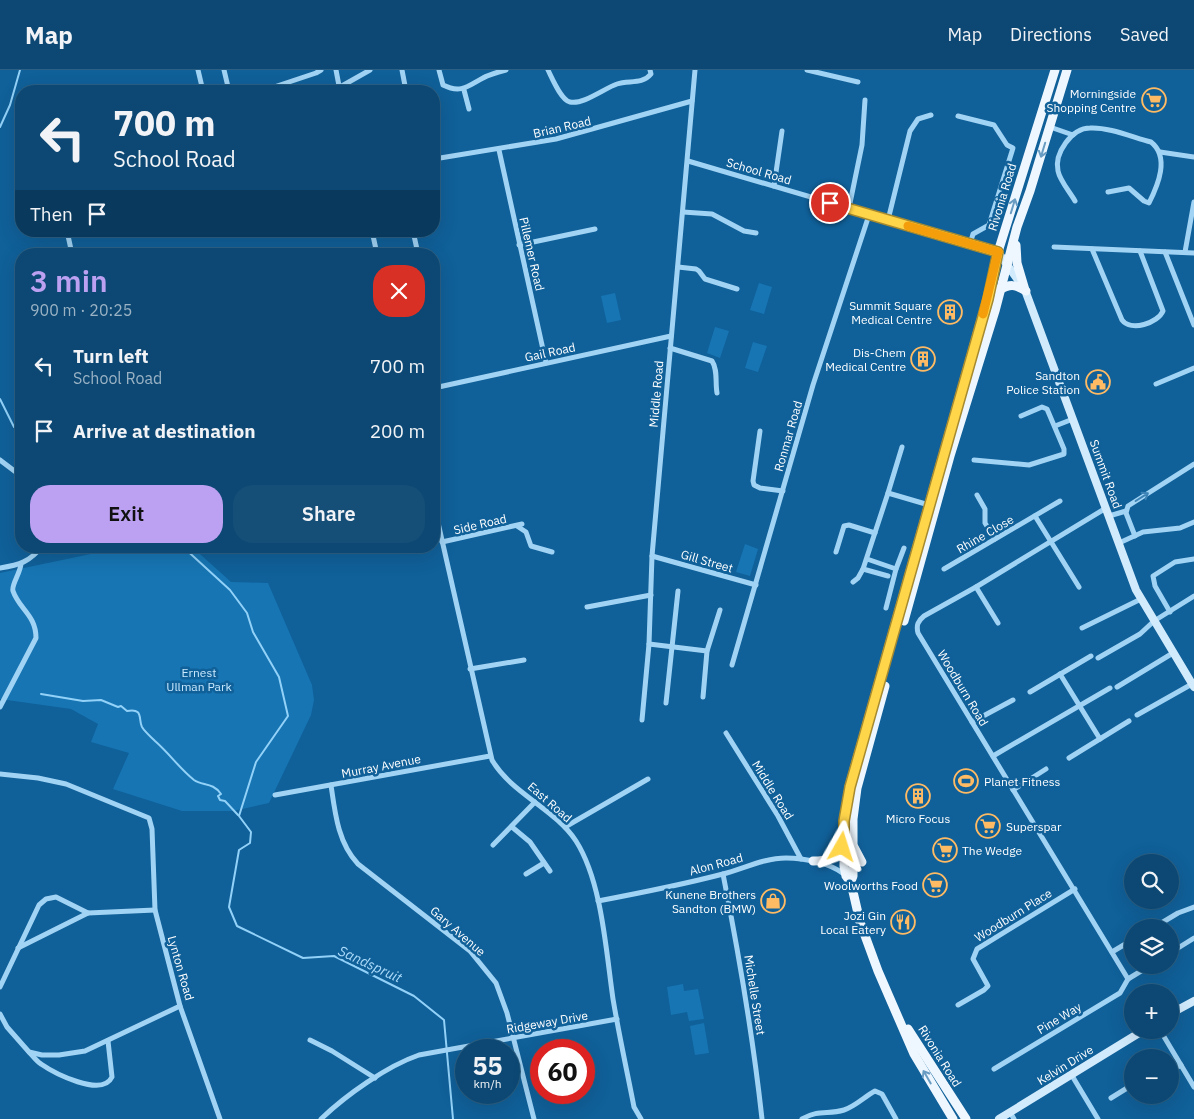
<!DOCTYPE html>
<html lang="en">
<head>
<meta charset="utf-8">
<style>
	:root { --surface:#0c4873; --page:#154f78; --text:#f1f3f6; --muted:#9ab2c4; --line:#2c6085; --accent:#bca0f2 }
	body { margin:0; font-family:"IBM Plex Sans",sans-serif; background:var(--page); color:var(--text); height:100vh; display:flex; flex-direction:column; font-size:19px; white-space:nowrap }
	* { box-sizing:border-box; margin:0 }
	p { font-size:16px; color:var(--muted) }
	.icon { flex:none; width:28px; height:28px; fill:none; stroke:currentColor; stroke-width:2; stroke-linecap:round; stroke-linejoin:round }
	.map { position:relative; flex:1; overflow:hidden }
	.drawer { position:absolute; left:15px; top:178px; width:425px; height:305px; display:flex; flex-direction:column; background:var(--surface); border-radius:20px; box-shadow:0 5px 20px #0002,0 0 0 1px var(--line) }
	.drawer>* { flex:none }
	.guide { position:absolute; left:15px; top:15px; width:425px; height:152px; border-radius:20px; box-shadow:0 5px 20px #0002,0 0 0 1px var(--line); background:#0c4873; color:var(--text); overflow:hidden }
	.fabs { position:absolute; left:1124px; top:784px; display:grid; gap:10px }
	.fabs a { display:grid; place-items:center; width:55px; height:55px; border-radius:50%; background:var(--surface); box-shadow:0 5px 20px #0002,0 0 0 1px var(--line); font-size:25px }
	.speed { position:absolute; left:455px; top:969px; display:flex; gap:10px; font-size:25px; font-weight:700; text-align:center }
	.speed>* { display:grid; place-content:center; width:65px; height:65px; border-radius:50%; background:var(--surface); box-shadow:0 5px 20px #0002,0 0 0 1px var(--line); line-height:1 }
	.speed small { font-size:12px; font-weight:400 }
	.speed .limit { border:8px solid #d22; background:#fff; color:#111 }
	.pin { position:absolute; display:grid; place-items:center; width:42px; height:42px; color:#fff; margin:-21px; border:2px solid #fff; border-radius:50%; box-shadow:0 1px 5px #0007 }
	.me { position:absolute; width:55px; margin:-28px; rotate:6deg; stroke-linejoin:round; filter:drop-shadow(0 0 4px #0008) }
	.turn { display:flex; align-items:center; gap:18px; height:105px; padding:0 15px; font-size:22px }
	.turn .icon { width:65px; height:65px; stroke-width:2.5 }
	.turn b { display:block; font-size:35px; line-height:42px }
	.then { display:flex; align-items:center; height:48px; padding:0 15px; background:#0003; gap:10px; font-size:19px }
	.round { display:grid; place-items:center; flex:none; width:52px; height:52px; border-radius:20px; background:var(--page) }
	.headline { display:flex; align-items:center; justify-content:space-between; height:85px; padding:0 15px }
	h1 { font-size:30px; font-weight:600; line-height:38px; color:var(--accent) }
	.action { display:flex; gap:10px; margin-top:auto; padding:10px 15px }
	.action a { flex:1; height:58px; border-radius:20px; background:var(--accent); color:#111; font-size:20px; font-weight:600; line-height:58px; text-align:center }
	.action a+a { background:var(--page); color:var(--text) }
	ul { padding:0; list-style:none }
	li { display:flex; align-items:center; gap:15px; height:65px; padding:0 15px }
	li div { flex:1 }
	li b { display:block; font-size:19px }
	li em { font-style:normal }
	header { display:flex; align-items:center; gap:30px; box-sizing:border-box; height:70px; padding:0 25px; background:var(--surface); border-bottom:1px solid var(--line) }
	header strong { font-size:24px }
	nav { display:flex; gap:28px; margin-inline-start:auto; font-size:18px }
	.map>svg:first-child { display:block }
</style>
</head>
<body>
<header>
<strong>Map</strong>
<nav><a>Map</a><a>Directions</a><a>Saved</a></nav>
</header>
<div class="map">
<svg width="1194" height="1049" viewBox="0 0 1194 1049">
	<rect width="100%" height="100%" fill="#106099"/>
	<!-- green -->
	<g fill="#1775b3">
		<path d="M759,213l13,4 -8,27 -14,-4z"/>
		<path d="M615,223l6,27 -14,3 -6,-27z"/>
		<path d="M715,257l14,4 -9,27 -13,-5z"/>
		<path d="M753,272l14,4 -9,26 -13,-4z"/>
		<path d="M745,474l13,5 -8,27 -14,-4z"/>
		<path d="M129,476h62l40,36 37,1 44,102 2,15 -3,15 -42,88 -36,8h-51l-69,-22 16,-36 -38,-11 7,-18 -27,-15 -71,-10v-126z"/>
		<path d="M683,914l1,7 14,-2 6,30 -15,2 -2,-9 -16,3 -4,-28z"/>
		<path d="M704,953l5,30 -14,2 -5,-29z"/>
	</g>
	<g fill="none" stroke-linecap="round" stroke-linejoin="round">
		<!-- stream -->
		<g stroke="#92d1f8" stroke-width="2">
			<path d="M0,57l10,-22 10,-35"/>
			<path d="M0,329l14,28 7,5"/>
			<path d="M182,476l48,44 17,23 6,19 26,45 9,39 -32,46 -17,54 12,16 -1,11 -11,7 -10,57 8,19 66,32 31,-2 80,40 30,24 9,99"/>
			<path d="M41,624l42,7 18,-1 17,7 3,-1 6,5c17,-3 11,8 15,16 3,5 9,10 13,14 14,12 24,27 39,39 8,6 19,2 27,14l-3,2 2,4 5,1 13,14"/>
		</g>
		<!-- street -->
		<g stroke="#a1d3f4" stroke-width="5">
			<path d="M198,0l5,21"/>
			<path d="M224,0l5,21"/>
			<path d="M336,0l4,21"/>
			<path d="M402,0l4,21"/>
			<path d="M439,0l4,15c18,9 25,1 40,-7 7,-4 15,-6 23,-8"/>
			<path d="M548,0c4,8 13,30 22,32 13,3 35,-14 47,-18 12,-4 25,1 34,-10l-1,-4"/>
			<path d="M807,0l51,12"/>
			<path d="M340,17l30,-17"/>
			<path d="M464,20l5,19"/>
			<path d="M262,21l54,-18 5,-3"/>
			<path d="M958,46l36,9 13,20 6,3 -24,77 -16,9 -3,10"/>
			<path d="M1050,57l23,8"/>
			<path d="M499,80l47,213"/>
			<path d="M1160,82l34,5"/>
			<path d="M434,89l122,-20 136,-38"/>
			<path d="M688,91l310,91"/>
			<path d="M774,116l8,-55"/>
			<path d="M1075,131c-5,-9 -15,-20 -17,-30 -4,-18 14,-43 32,-43 19,-1 42,9 61,14 19,15 7,43 -2,61l-5,-2 -15,-13 -21,4"/>
			<path d="M849,138l13,-63 3,-45"/>
			<path d="M683,142l29,2 32,17 12,2"/>
			<path d="M888,150l22,-89 8,-12 13,-4"/>
			<path d="M67,161l5,23"/>
			<path d="M372,161l5,23"/>
			<path d="M413,161l5,23"/>
			<path d="M519,175l76,-16"/>
			<path d="M1054,177l140,6"/>
			<path d="M1092,179l30,71c9,12 36,3 41,-9l-23,-60"/>
			<path d="M1165,182l29,73"/>
			<path d="M1185,182l9,-50"/>
			<path d="M678,197l18,2 3,2 6,8 32,10"/>
			<path d="M670,278l42,13c6,9 3,21 5,32"/>
			<path d="M1156,314l38,-16"/>
			<path d="M434,318l237,-52"/>
			<path d="M1055,356l18,-7"/>
			<path d="M760,361l-7,50 1,4 6,3 23,3"/>
			<path d="M0,390l21,16"/>
			<path d="M974,390l55,5 35,-11v-5l-17,-40 -5,-2 -21,9"/>
			<path d="M888,423l14,-46"/>
			<path d="M977,425l8,14v14l10,16"/>
			<path d="M434,435l58,255c19,33 63,49 84,81 26,41 30,110 37,158 6,36 14,72 21,108l7,12"/>
			<path d="M1106,438l-130,79 -52,29c-6,5 -8,9 -6,17l210,346"/>
			<path d="M1035,446l44,71"/>
			<path d="M1109,446l17,-5"/>
			<path d="M517,456l9,6 5,14 21,6"/>
			<path d="M1135,466l-9,-23 2,-7 66,-42"/>
			<path d="M442,472l80,-18"/>
			<path d="M1119,473l24,-11 37,-4 14,-6"/>
			<path d="M836,482l8,-26 5,-1 26,8"/>
			<path d="M652,486l104,29"/>
			<path d="M867,489l29,10 -10,39"/>
			<path d="M0,498c19,-3 30,-6 42,-22"/>
			<path d="M863,499l25,7"/>
			<path d="M896,499l8,-21"/>
			<path d="M944,499l116,-68"/>
			<path d="M853,512l5,-4 5,-9 25,-76 41,12"/>
			<path d="M976,517l22,36"/>
			<path d="M587,537l64,-12"/>
			<path d="M1170,542l-15,-26 -2,-10 22,-14 19,-3"/>
			<path d="M1082,558l59,-29"/>
			<path d="M649,574l58,7"/>
			<path d="M1098,588l42,-24 14,-13 40,-25"/>
			<path d="M732,595l81,-280 56,-170"/>
			<path d="M470,599l54,-9"/>
			<path d="M1060,604l40,65"/>
			<path d="M1117,617l56,-34"/>
			<path d="M1030,622l61,-36"/>
			<path d="M703,627l4,-46 13,-41"/>
			<path d="M666,633l12,-112"/>
			<path d="M0,637l36,-69c0,-23 -17,-29 -23,-47 -2,-6 7,-17 8,-27"/>
			<path d="M1137,645l55,-31"/>
			<path d="M642,650l7,-76 3,-88 43,-486"/>
			<path d="M972,652l41,-22"/>
			<path d="M726,663l52,83 23,43"/>
			<path d="M993,686l117,-68"/>
			<path d="M1069,688l60,-37"/>
			<path d="M0,704l38,4 28,6 83,34 3,11 3,81 25,96 40,113"/>
			<path d="M331,715c4,28 7,58 27,79l112,87 26,32 11,30 27,106"/>
			<path d="M1013,720l33,-21"/>
			<path d="M275,725l215,-39"/>
			<path d="M512,757l18,15 20,29"/>
			<path d="M565,757l83,-48"/>
			<path d="M493,775l42,-43"/>
			<path d="M526,804l18,-11"/>
			<path d="M723,804c16,81 30,163 39,245"/>
			<path d="M598,831c42,-8 83,-16 125,-27 20,-5 41,-16 63,-16 18,0 44,5 58,16"/>
			<path d="M1153,858l25,-15 16,-6"/>
			<path d="M18,878l70,-35"/>
			<path d="M1112,882l20,-12"/>
			<path d="M1170,883l24,-15"/>
			<path d="M1128,909l23,-14"/>
			<path d="M0,917l39,-82 7,-6 10,-2 32,16 67,-3"/>
			<path d="M958,935l26,-15 4,-4 -15,-27 4,-10 98,-60"/>
			<path d="M0,944l7,13 22,25 13,3h17l26,-4 95,-45"/>
			<path d="M1160,960l34,57"/>
			<path d="M310,970l22,11 43,27"/>
			<path d="M29,982c4,4 7,9 12,12 13,9 61,34 71,13l-4,-36"/>
			<path d="M994,999l126,-76 8,-14"/>
			<path d="M1170,1002l11,-7"/>
			<path d="M1071,1004l27,45"/>
			<path d="M1111,1028l21,-13"/>
			<path d="M1010,1042l4,7"/>
			<path d="M321,1049c25,-24 66,-53 98,-64l198,-36"/>
			<path d="M802,1049c17,-10 26,-4 42,-9 12,-4 20,-13 31,-19l7,3 14,25"/>
		</g>
		<!-- secondary -->
		<g stroke="#d1ebfd" stroke-width="8">
			<path d="M998,182l27,38 111,300 58,97"/>
			<path d="M1170,944l24,-13"/>
			<path d="M999,1049l145,-89"/>
		</g>
		<!-- primary -->
		<g stroke="#eef7ff" stroke-width="9">
			<path d="M1016,175l1,18 8,27"/>
			<path d="M999,220c11,-6 16,-6 27,1"/>
			<path d="M904,551l46,-165 45,-145 22,-84 13,-36 37,-121"/>
			<path d="M854,777l8,15"/>
			<path d="M813,791c13,0 24,-2 29,-16"/>
			<path d="M851,811l2,-5v-57l4,-31 28,-102"/>
			<path d="M908,959l58,90"/>
			<path d="M953,1049l-39,-65 -36,-83 -18,-49 -9,-39 -5,-7 -2,-10v-45l5,-34 138,-488 11,-47 57,-182"/>
		</g>
	</g>
	<!-- one-way arrows -->
	<defs><path id="oneway-shaft" d="M-6 0H5M1.5-3L5.5 0L1.5 3" fill="none" stroke-width="1.6" stroke-linecap="round" stroke-linejoin="round" transform="scale(1.25)"/></defs>
	<g stroke="#699cc2">
		<use href="#oneway-shaft" transform="translate(1043 80) rotate(107)"/>
		<use href="#oneway-shaft" transform="translate(1013 136) rotate(-73)"/>
		<use href="#oneway-shaft" transform="translate(927 1007) rotate(-120)"/>
	</g>
	<use stroke="#3c82b4" href="#oneway-shaft" transform="translate(1142 427) rotate(-32)"/>
	<g fill="none" stroke-linecap="round" stroke-linejoin="round">
		<!-- route casing -->
		<g stroke="#a68a30" stroke-width="12">
			<path id="route" d="M830,133l168,49 -10,47 -138,488 -6,34v18l-2,8"/>
		</g>
		<!-- route -->
		<use href="#route" stroke="#ffd54a" stroke-width="9"/>
		<!-- slow -->
		<path stroke="#f59e0b" stroke-width="9" d="M908,156l90,26 -15,62"/>
	</g>
	<!-- icons -->
	<defs>
		<g id="supermarket-ring" transform="scale(1.25)"><circle r="9.5" fill="#106099" stroke="#ffbb64" stroke-width="1.5"/><path d="M-6-5.5h2.5l.6 2H6L4.5 2H-2.5L-4.4-4H-6ZM-1.5 3.2a1.3 1.3 0 1 0 .1 0ZM3 3.2a1.3 1.3 0 1 0 .1 0Z" fill="#ffbb64"/></g>
		<g id="building-ring" transform="scale(1.25)"><circle r="9.5" fill="#106099" stroke="#ffbb64" stroke-width="1.5"/><path d="M-4-6H4V6H1V3H-1V6H-4ZM-2.5-4.3h1.7v1.8h-1.7ZM.8-4.3h1.7v1.8H.8ZM-2.5-1h1.7V.8h-1.7ZM.8-1h1.7V.8H.8Z" fill="#ffbb64"/></g>
		<g id="civic-ring" transform="scale(1.25)"><circle r="9.5" fill="#106099" stroke="#ffbb64" stroke-width="1.5"/><path d="M-.6-6.5H3V-4.5H.6V-3L4-1V1h2V6H-6V1h2V-1L-.6-3ZM-1.2 2.5V6h2.4V2.5Z" fill="#ffbb64"/></g>
		<g id="stadium-ring" transform="scale(1.25)"><circle r="9.5" fill="#106099" stroke="#ffbb64" stroke-width="1.5"/><path d="M0-5a6.5 5 0 1 0 0 10a6.5 5 0 1 0 0-10ZM-3.5-1.8h7v3.6h-7Z" fill="#ffbb64"/></g>
		<g id="shop-ring" transform="scale(1.25)"><circle r="9.5" fill="#106099" stroke="#ffbb64" stroke-width="1.5"/><path d="M-5-2.5h2.3a2.7 3.5 0 0 1 5.4 0H5L5.5 6h-11ZM-1.5-2.5h3a1.5 2.3 0 0 0-3 0Z" fill="#ffbb64"/></g>
		<g id="restaurant-ring" transform="scale(1.25)"><circle r="9.5" fill="#106099" stroke="#ffbb64" stroke-width="1.5"/><path d="M-5-6h1v4h1v-4h1v4h1v-4h1v5L-1.5 .5V6h-2V.5L-5-1ZM5-6V6H3V1.5H1.5Q1.5-4 5-6Z" fill="#ffbb64"/></g>
	</defs>
	<g fill-rule="evenodd">
		<use href="#supermarket-ring" x="1154" y="30"/>
		<use href="#building-ring" x="950" y="242"/>
		<use href="#building-ring" x="923" y="289"/>
		<use href="#civic-ring" x="1098" y="312"/>
		<use href="#stadium-ring" x="966" y="711"/>
		<use href="#building-ring" x="918" y="726"/>
		<use href="#supermarket-ring" x="988" y="756"/>
		<use href="#supermarket-ring" x="945" y="780"/>
		<use href="#supermarket-ring" x="935" y="815"/>
		<use href="#shop-ring" x="773" y="831"/>
		<use href="#restaurant-ring" x="903" y="852"/>
	</g>
	<g text-anchor="middle" dominant-baseline="central" stroke-width="5" stroke-linejoin="round" paint-order="stroke">
		<!-- poi labels -->
		<g font-size="12" fill="#fff" stroke="#106099" text-anchor="end">
			<text x="1136" y="23">Morningside<tspan x="1136" dy="14">Shopping Centre</tspan></text>
			<text x="932" y="235">Summit Square<tspan x="932" dy="14">Medical Centre</tspan></text>
			<text x="906" y="282">Dis-Chem<tspan x="906" dy="14">Medical Centre</tspan></text>
			<text x="1080" y="305">Sandton<tspan x="1080" dy="14">Police Station</tspan></text>
			<text x="984" y="711" text-anchor="start">Planet Fitness</text>
			<text x="918" y="748" text-anchor="middle">Micro Focus</text>
			<text x="1006" y="756" text-anchor="start">Superspar</text>
			<text x="962" y="780" text-anchor="start">The Wedge</text>
			<text x="918" y="815">Woolworths Food</text>
			<text x="756" y="824">Kunene Brothers<tspan x="756" dy="14">Sandton (BMW)</tspan></text>
			<text x="886" y="845">Jozi Gin<tspan x="886" dy="14">Local Eatery</tspan></text>
		</g>
		<!-- street labels -->
		<g font-size="12" fill="#fff" stroke="#106099">
			<text transform="translate(562 57) rotate(-13)">Brian Road</text>
			<text transform="translate(759 101) rotate(16)">School Road</text>
			<text transform="translate(1002 127) rotate(-73)">Rivonia Road</text>
			<text transform="translate(532 184) rotate(77)">Pillemer Road</text>
			<text transform="translate(550 282) rotate(-12)">Gail Road</text>
			<text transform="translate(656 324) rotate(-85)">Middle Road</text>
			<text transform="translate(788 366) rotate(-74)">Ronmar Road</text>
			<text transform="translate(1106 404) rotate(70)">Summit Road</text>
			<text transform="translate(480 454) rotate(-13)">Side Road</text>
			<text transform="translate(985 464) rotate(-30)">Rhine Close</text>
			<text transform="translate(707 491) rotate(16)">Gill Street</text>
			<text transform="translate(963 618) rotate(59)">Woodburn Road</text>
			<text transform="translate(381 696) rotate(-11)">Murray Avenue</text>
			<text transform="translate(773 720) rotate(58)">Middle Road</text>
			<text transform="translate(550 732) rotate(41)">East Road</text>
			<text transform="translate(716 794) rotate(-15)">Alon Road</text>
			<text transform="translate(1013 845) rotate(-32)">Woodburn Place</text>
			<text transform="translate(458 861) rotate(41)">Gary Avenue</text>
			<text transform="translate(181 898) rotate(74)">Lynton Road</text>
			<text transform="translate(755 925) rotate(81)">Michelle Street</text>
			<text transform="translate(1059 948) rotate(-31)">Pine Way</text>
			<text transform="translate(547 952) rotate(-10)">Ridgeway Drive</text>
			<text transform="translate(940 986) rotate(58)">Rivonia Road</text>
			<text transform="translate(1065 995) rotate(-32)">Kelvin Drive</text>
		</g>
		<!-- park labels -->
		<g font-size="12" fill="#c9e9fe" stroke="#106099">
			<text x="199" y="602">Ernest<tspan x="199" dy="14">Ullman Park</tspan></text>
		</g>
		<!-- water labels -->
		<g font-size="14" font-style="italic" fill="#addcfb" stroke="#106099">
			<text transform="translate(370 894) rotate(25)">Sandspruit</text>
		</g>
	</g>
</svg>
<div class="fabs">
<a><svg class="icon" aria-label="search" viewBox="0 0 24 24"><circle cx="10" cy="10" r="6"/><path d="M15 15l6 6"/></svg></a>
<a><svg class="icon" aria-label="layers" viewBox="0 0 24 24"><path d="M12 4l9 5-9 5-9-5zM3 14l9 5 9-5"/></svg></a>
<a>+</a>
<a>−</a>
</div>
<div class="speed"><div>55<small>km/h</small></div><div class="limit">60</div></div>
<div class="pin" style="left:830px;top:133px;background:#d93025"><svg class="icon" aria-label="arrive" viewBox="0 0 24 24"><path d="M6 21V4h12l-3 4 3 4H6"/></svg></div>
<svg class="me" style="left:842px;top:777px" viewBox="-20 -20 40 40"><path d="M0-17L14 15 0 8-14 15z" fill="#ffd54a" stroke="#fff" stroke-width="4"/></svg>
<div class="guide">
<div class="turn"><svg class="icon" aria-label="left" viewBox="0 0 24 24"><path d="M17 20v-9H6M10 6l-5 5 5 5"/></svg><div><b>700 m</b>School Road</div></div>
<div class="then">Then<svg class="icon" aria-label="arrive" viewBox="0 0 24 24"><path d="M6 21V4h12l-3 4 3 4H6"/></svg></div>
</div>
<section class="drawer">
<div class="headline"><div><h1>3 min</h1><p>900 m · 20:25</p></div><a class="round" style="background:#d93025;color:#fff"><svg class="icon" aria-label="close" viewBox="0 0 24 24"><path d="M6 6l12 12M18 6L6 18"/></svg></a></div>
<ul>
<li><svg class="icon" aria-label="left" viewBox="0 0 24 24"><path d="M17 20v-9H6M10 6l-5 5 5 5"/></svg><div><b>Turn left</b><p>School Road</p></div><em>700 m</em></li>
<li><svg class="icon" aria-label="arrive" viewBox="0 0 24 24"><path d="M6 21V4h12l-3 4 3 4H6"/></svg><div><b>Arrive at destination</b></div><em>200 m</em></li>
</ul>
<div class="action"><a>Exit</a><a>Share</a></div>
</section>
</div>
</body>
</html>
